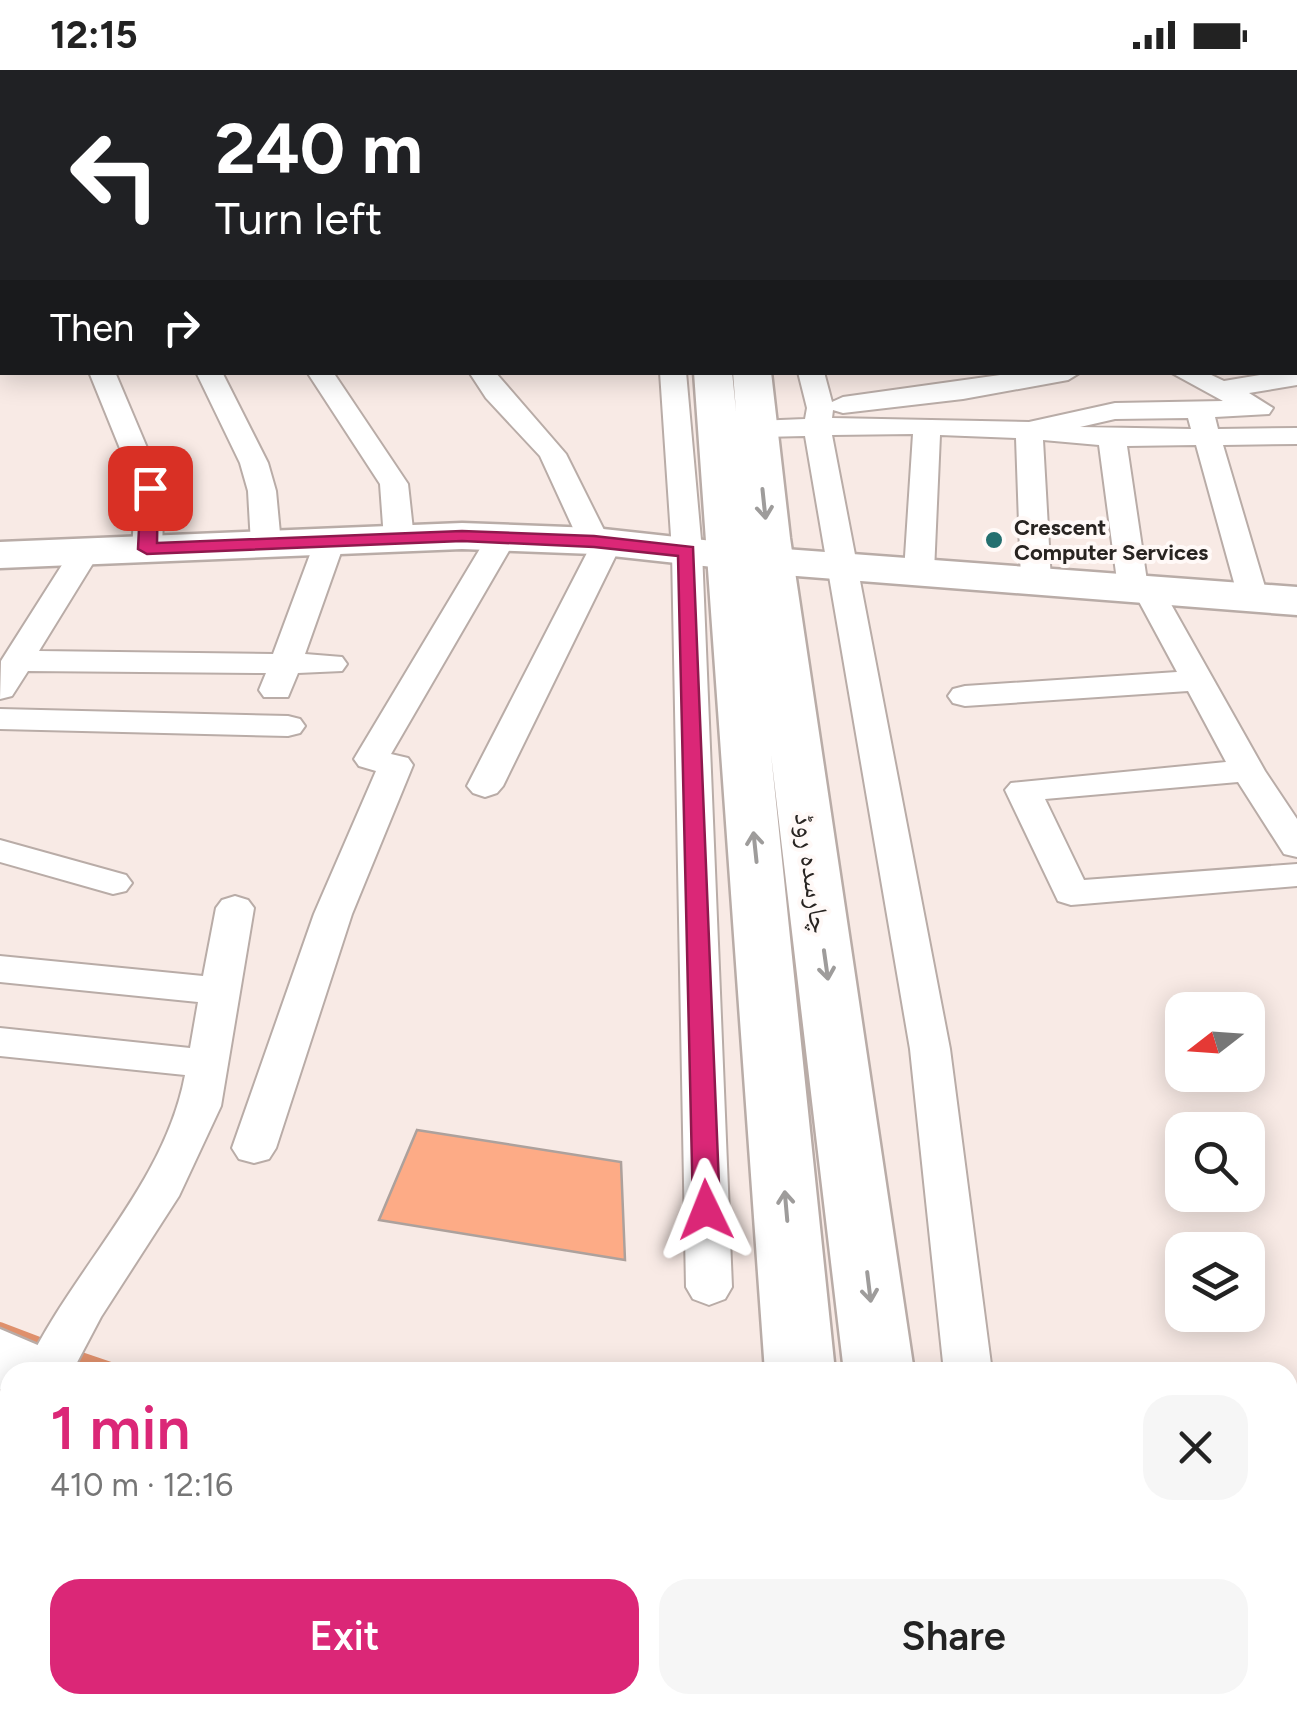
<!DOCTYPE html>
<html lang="en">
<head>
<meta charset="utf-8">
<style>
	:root { --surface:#fff; --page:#f6f6f6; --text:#222; --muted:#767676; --accent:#db2777 }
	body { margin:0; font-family:Figtree,"Noto Naskh Arabic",sans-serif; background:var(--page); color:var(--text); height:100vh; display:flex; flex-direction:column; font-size:38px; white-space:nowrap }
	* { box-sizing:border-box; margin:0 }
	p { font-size:32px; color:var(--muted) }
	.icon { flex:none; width:55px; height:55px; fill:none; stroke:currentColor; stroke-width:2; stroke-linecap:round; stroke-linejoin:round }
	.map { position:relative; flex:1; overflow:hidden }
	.drawer { position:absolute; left:0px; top:1292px; width:1298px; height:352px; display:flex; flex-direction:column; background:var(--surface); border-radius:30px 30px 0 0; box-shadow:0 5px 25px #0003 }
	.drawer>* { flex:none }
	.guide { position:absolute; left:0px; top:0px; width:1298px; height:305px; box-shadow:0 5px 25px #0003; background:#202124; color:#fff; overflow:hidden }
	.needle { width:65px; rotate:253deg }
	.fabs { position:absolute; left:1165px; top:922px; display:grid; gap:20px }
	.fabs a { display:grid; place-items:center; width:100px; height:100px; border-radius:20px; background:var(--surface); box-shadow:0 5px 25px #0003; font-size:50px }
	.pin { position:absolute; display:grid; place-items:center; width:85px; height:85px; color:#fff; margin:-42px; border-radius:20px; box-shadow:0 5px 15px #0006 }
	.me { position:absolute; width:110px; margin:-55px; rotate:358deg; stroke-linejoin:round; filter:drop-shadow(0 0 8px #0008) }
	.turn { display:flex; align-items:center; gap:35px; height:210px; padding:0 50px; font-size:45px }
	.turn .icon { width:130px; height:130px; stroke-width:2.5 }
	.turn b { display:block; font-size:70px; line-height:85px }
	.then { display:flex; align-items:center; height:95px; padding:0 50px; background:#0003; gap:20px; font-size:38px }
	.round { display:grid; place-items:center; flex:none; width:105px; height:105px; border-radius:30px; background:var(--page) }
	.headline { display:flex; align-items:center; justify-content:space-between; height:170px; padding:0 50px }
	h1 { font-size:60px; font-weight:600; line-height:75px; color:var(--accent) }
	.cta { display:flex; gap:20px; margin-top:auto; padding:20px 50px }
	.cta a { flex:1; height:115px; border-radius:30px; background:var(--accent); color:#fff; font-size:40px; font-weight:600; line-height:115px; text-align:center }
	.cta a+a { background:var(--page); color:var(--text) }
	.status { display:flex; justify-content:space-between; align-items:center; height:70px; padding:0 50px; background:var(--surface); direction:ltr }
	.status svg { height:28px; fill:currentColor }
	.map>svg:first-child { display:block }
</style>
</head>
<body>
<div class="status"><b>12:15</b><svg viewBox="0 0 49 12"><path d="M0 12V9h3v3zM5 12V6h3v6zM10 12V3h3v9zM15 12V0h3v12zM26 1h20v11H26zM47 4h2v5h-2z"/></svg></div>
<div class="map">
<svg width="1297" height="1644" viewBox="0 0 1297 1644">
	<rect width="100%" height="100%" fill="#f8eae5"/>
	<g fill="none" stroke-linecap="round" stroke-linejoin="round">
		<!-- stream -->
		<g stroke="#df906c" stroke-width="12">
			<path d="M0,1258l50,19"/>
			<path d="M66,1283l56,19"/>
		</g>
	</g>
	<!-- building -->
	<path fill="#fdab86" stroke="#ada19c" stroke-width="2.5" d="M417,1060l204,32 4,98 -246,-40z"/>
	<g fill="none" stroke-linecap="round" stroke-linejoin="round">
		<!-- street casing -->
		<g stroke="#b9aca7" stroke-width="4">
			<g id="street">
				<path d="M6,0h24l2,2h-24z"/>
				<path d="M653,0h20l1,2h-19z"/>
				<path d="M767,0l1,2 -62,-1 1,-1z"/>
				<path d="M947,0h30l2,2h-30z"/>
				<path d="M1065,0h20l2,2h-20z"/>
				<path d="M1133,0h20l2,2h-20z"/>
				<path d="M1225,0h64l2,2h-64z"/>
				<path d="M2,25v12l-2,1v-12z"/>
				<rect x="1295" y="83" width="2" height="15"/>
				<path d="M2,146v14l-2,1v-14z"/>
				<path d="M1295,181h2l-2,15z"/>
				<path d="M2,274v16l-2,1v-16z"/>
				<path d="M1297,299v16l-48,8 24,15 -4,6 -54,3 3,12 79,-1v16l-74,1 45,152 -4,7h-22l-4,-7 -42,-152 -69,1 20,135 12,2 4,7 102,181 32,48v38l-13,-3 -46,-72 -193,17 39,81 213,-16v22l-226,19 -13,-4 -53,-111 6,-7 215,-21 -38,-71 -223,15 -12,-3 -5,-7 5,-7 12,-3 212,-14 -41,-76 -14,-1 -4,-7 -19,-143 -56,-5 8,141 -4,6h-22l-4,-6 -5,-143 -76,-3 -6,137 -4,6h-22l-4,-6 9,-138 -81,1 118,614 42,323h-48l-34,-323 -105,-613 -48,1 -14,-8 14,-8 48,-2 2,-11 -9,-36h26l8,30 11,-5 179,-25h59l-13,8 -105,19 -120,14 -10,-3 -1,8 197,4 86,-19 108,-2 -53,-29h35l19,9zM1188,348l3,11 -111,-2 35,-8z"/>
				<path d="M89,302h26l49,116 -2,61 -4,6h-22l-4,-6 4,-61z"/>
				<path d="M196,302h26l46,91 8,28 5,53 -4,6h-22l-4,-6 -3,-53 -8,-28z"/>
				<path d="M307,302h26l75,112 6,55 -5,6h-20l-5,-6 -4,-55z"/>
				<path d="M469,302h26l71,82 40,80 12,3 4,6 -119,243 -6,7 -12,4 -12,-4 -6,-7 122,-237 -10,-8 -39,-85 -54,-58z"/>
				<path d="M660,302h26l16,179 30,736 -7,12 -16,6 -16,-6 -7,-12 -14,-736z"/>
				<path d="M502,458l10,3 5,6 -126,217 17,4 5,7 -61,149 -76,234 -7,11 -15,4 -15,-4 -7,-11 82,-234 62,-143 -17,-5 -5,-7 133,-222 5,-6z"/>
				<path d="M330,462l11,3 4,6 -40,113 37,3 5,7 -5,7 -44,2 -10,24h-24l-5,-7 7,-17 -238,-2 -16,25 -12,3 1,-38 73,-115h22l4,6 -61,99 234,3 42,-113 4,-6z"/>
				<path d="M0,639l288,7 12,3 5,7 -5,7 -12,3 -288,-7z"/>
				<path d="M0,770l126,35 6,8 -6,8 -13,3 -113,-32z"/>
				<path d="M235,826l13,4 6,8 -33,198 -42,90 -78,121 -29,55h-48c46,-101 140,-185 161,-297l-185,-19v-28l190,20 8,-46 -198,-20v-26l203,20 13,-68 6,-8z"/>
				<path d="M1288,1375l9,2v42l-9,-2z"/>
				<path d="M0,1535l10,4v49l-10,-4z"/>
				<path d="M1288,1539l9,3v48l-9,-3z"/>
				<path d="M127,1635h70l4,9h-70z"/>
				<path d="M591,1635h59l-4,9h-59z"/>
			</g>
		</g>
		<!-- secondary casing -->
		<g stroke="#b9aca7" stroke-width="5">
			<g id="secondary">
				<rect x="0" y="54" width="2" height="18"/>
				<rect x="1295" y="66" width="2" height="18"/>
				<path d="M462,453l132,5 137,15 16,4 6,8 18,-7 526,39v28l-526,-41 -16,-4 -6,-8 -18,7 -137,-15 -132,-5 -462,19v-26z"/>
				<path d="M0,1259l54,23 10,20h-54v22l-10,-5z"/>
				<path d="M694,1635h89l4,9h-89z"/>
			</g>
		</g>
		<!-- highway casing -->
		<g stroke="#b9aca7" stroke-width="5">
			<g id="highway">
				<path d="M702,0h28l1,2h-28z"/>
				<path d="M694,302h38l4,39 -3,-39h38l19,166 124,834h-70l-73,-618 64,618h-70z"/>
				<path d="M795,1635h82l2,9h-82z"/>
				<path d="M900,1635h82l2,9h-82z"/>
			</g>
		</g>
		<!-- street -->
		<use href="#street" fill="#fff" fill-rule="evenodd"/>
		<!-- secondary -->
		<use href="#secondary" fill="#fff" fill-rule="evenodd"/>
		<!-- highway -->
		<use href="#highway" fill="#fff" fill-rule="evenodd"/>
	</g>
	<!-- one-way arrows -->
	<defs><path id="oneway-shaft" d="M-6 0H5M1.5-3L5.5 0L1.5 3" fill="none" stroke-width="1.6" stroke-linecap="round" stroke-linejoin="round" transform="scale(2.5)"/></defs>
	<g stroke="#9e9c9b">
		<use href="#oneway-shaft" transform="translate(764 434) rotate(84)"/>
		<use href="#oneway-shaft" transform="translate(755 777) rotate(-96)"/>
		<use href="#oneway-shaft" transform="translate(826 895) rotate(82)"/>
		<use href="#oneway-shaft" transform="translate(786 1136) rotate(-95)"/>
		<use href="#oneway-shaft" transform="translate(869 1217) rotate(83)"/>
	</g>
	<!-- route -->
	<path fill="#db2777" stroke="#8e194d" stroke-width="2.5" d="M150,413l8,5 -1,55 305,-12 132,5 99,11 27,663 -4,7h-19l-4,-7 -15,-654 -84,-9 -132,-6 -315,13 -9,-5 3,-61z"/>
	<!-- markers -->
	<circle fill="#246f6f" stroke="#fff9f7" stroke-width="4" cx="994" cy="470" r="10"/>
	<g text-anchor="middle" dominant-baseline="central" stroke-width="8" stroke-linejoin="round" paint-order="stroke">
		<!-- far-poi labels -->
		<g font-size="22" font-weight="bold" fill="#282421" stroke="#fff9f7" text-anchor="start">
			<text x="1014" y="457">Crescent<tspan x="1014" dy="25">Computer Services</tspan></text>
		</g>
		<!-- street labels -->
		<g font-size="28" fill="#282421" stroke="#fff9f7">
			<text transform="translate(813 803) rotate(82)">چارسدہ روڈ</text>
		</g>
	</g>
</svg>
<div class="fabs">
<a><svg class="needle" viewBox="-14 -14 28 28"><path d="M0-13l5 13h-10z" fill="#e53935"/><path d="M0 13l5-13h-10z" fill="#767676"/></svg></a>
<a><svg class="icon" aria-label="search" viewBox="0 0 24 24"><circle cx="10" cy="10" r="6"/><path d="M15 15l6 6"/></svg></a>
<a><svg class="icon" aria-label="layers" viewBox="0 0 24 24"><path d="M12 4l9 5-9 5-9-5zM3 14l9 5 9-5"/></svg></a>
</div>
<div class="pin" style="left:150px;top:418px;background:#d93025"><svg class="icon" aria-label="arrive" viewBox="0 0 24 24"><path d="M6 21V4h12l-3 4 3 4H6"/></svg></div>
<svg class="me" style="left:706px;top:1140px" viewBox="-20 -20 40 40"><path d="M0-17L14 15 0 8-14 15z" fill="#db2777" stroke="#fff" stroke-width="4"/></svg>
<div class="guide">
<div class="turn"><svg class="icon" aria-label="left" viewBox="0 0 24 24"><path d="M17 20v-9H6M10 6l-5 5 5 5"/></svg><div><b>240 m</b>Turn left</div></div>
<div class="then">Then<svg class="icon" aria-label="right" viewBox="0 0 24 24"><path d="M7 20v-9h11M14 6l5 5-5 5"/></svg></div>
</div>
<section class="drawer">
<div class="headline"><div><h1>1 min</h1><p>410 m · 12:16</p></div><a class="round"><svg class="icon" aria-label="close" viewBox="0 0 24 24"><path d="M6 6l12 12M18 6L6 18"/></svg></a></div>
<div class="cta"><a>Exit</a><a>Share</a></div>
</section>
</div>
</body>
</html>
